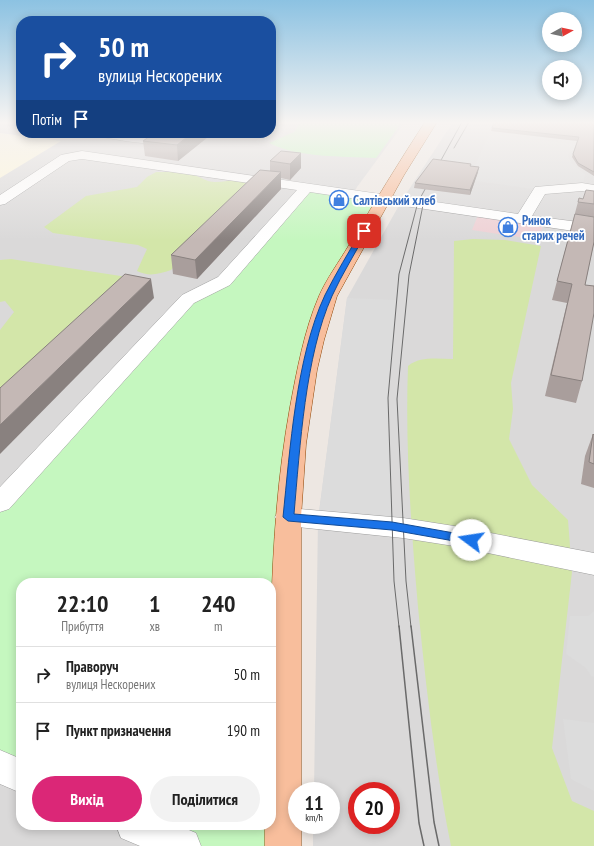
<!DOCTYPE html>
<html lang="uk">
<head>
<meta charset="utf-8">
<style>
	:root { --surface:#fff; --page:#f2f2f2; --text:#222; --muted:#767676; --line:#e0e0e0; --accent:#db2777 }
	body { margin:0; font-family:"PT Sans Narrow",sans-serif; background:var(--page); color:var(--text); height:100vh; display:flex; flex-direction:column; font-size:15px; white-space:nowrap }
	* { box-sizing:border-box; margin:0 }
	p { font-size:13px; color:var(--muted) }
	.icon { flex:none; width:22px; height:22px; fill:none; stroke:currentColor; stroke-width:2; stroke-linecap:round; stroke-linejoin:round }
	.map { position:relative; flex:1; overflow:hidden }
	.panel { position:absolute; left:16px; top:578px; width:260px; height:252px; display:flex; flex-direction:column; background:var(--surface); border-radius:16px; box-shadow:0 2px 10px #0003 }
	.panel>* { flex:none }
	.hud { position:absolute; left:16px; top:16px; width:260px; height:122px; border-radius:16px; box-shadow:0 2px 10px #0003; background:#1a4fa0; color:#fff; overflow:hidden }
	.needle { width:26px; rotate:82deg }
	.tools { position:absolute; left:542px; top:12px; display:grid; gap:8px }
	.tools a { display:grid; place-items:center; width:40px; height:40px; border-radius:50%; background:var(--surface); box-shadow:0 2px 10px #0003; font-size:20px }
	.speed { position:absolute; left:288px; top:782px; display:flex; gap:8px; font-size:20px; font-weight:700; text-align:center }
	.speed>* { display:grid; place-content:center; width:52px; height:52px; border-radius:50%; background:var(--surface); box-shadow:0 2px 10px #0003; line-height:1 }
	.speed small { font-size:10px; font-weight:400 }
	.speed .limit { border:6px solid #d22; background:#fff; color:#111 }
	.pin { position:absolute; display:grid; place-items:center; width:34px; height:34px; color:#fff; margin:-17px; border-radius:8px; box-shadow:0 2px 6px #0006 }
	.me { position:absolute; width:44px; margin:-22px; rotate:284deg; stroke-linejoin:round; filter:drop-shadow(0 0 3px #0008) }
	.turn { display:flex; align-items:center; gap:14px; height:84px; padding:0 16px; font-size:18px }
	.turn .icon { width:52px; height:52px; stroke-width:2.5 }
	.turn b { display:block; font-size:28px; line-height:34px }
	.then { display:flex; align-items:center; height:38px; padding:0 16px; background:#0003; gap:8px; font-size:15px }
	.eta { display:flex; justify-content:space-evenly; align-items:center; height:68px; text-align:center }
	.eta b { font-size:24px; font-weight:800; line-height:28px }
	.primary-button { display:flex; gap:8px; margin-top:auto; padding:8px 16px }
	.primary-button a { flex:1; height:46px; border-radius:24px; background:var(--accent); color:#fff; font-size:16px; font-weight:800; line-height:46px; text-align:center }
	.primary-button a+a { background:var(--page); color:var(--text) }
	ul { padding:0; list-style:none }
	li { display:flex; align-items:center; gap:12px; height:56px; padding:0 16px; border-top:1px solid var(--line) }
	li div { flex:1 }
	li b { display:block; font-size:15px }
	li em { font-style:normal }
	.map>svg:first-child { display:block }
</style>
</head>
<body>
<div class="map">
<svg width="594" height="846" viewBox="0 0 594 846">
	<rect width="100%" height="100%" fill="#ede7e2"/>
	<!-- residential -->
	<g fill="#dad9d9" fill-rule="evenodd">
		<path d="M0,122h21v11h250v-11h134l-48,65 -98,201 -238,195v242h197l-2,21h-216z"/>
		<path d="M453,122h141v724h-281v-21h18v-34h-17l4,-271 29,-222 55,-98zM357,791h34v34h-34z"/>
	</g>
	<!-- commercial -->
	<path fill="#eed1d5" d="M478,215l65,9 -4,16 -67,-10z"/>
	<!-- education -->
	<path fill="#fef7da" d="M0,133l61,8 -61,37z"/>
	<!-- grass -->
	<g fill="#d3e6a9">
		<path d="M156,172c12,0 26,-1 38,3 7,2 12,7 21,7 11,0 22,-3 34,-1l-5,17 -73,72c-12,4 -22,7 -34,1l10,-22 -9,-4 -85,-12 -9,-6 42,-31 51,-9 10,-10z"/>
		<path d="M473,239l32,1 36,6 -30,137 2,26 -4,30 23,46 36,35 4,52 -20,176 20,53 22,10v35h-143c-16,-79 -25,-159 -33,-239 -7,-81 -13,-161 -10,-241 12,-10 30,-7 45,-7l1,-118z"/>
		<path d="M11,259l116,18 -127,131v-78l14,-18 -9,-11 -5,1v-42z"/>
	</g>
	<!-- park -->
	<g fill="#c5f7bf">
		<path d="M301,122h101l-26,36c-33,-2 -78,0 -107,-15l25,-11z"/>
		<path d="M306,188l77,10 -55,98 -21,74 -24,476h-100l-49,-21h137v-242h-250v193l-21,-9v-264l188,-204 36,-18z"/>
	</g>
	<!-- parking -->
	<g fill="#dcdcdc">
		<path d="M489,134l94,11 -13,7 -2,3 3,8 14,11 -2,11 -43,5 -64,-9 3,-9 -6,-1z"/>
		<path d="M347,298l49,2 -8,98 4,128 -74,-6z"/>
		<path d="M594,611v66l-3,-1 -5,-8 -20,-14 4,-38h18z"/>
		<path d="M563,719l31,4v68l-23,-12z"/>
	</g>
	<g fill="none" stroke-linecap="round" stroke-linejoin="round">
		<!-- minor casing -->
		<g stroke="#9d9d9d" stroke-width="1">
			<g id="minor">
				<path d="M96,133h28l30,3 34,-3c-14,19 -67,7 -86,4z"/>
				<path d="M82,151l436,63 17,-27 47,-4 12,2v8l-12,-2 -37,3 -13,22 62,8v10l-284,-42 -80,93 -36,18 -185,206 -9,3v-25l182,-192 36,-18 79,-87 -215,-31 -13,2 -64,43 -5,1v-10l61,-40z"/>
				<path d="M288,508l115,10 51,8 140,27v22l-140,-29 -51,-8 -115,-12 -9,-2 -4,-7 4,-7z"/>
				<path d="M0,750l21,9v34l-21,-9z"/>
				<path d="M116,825h61l19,8 5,13h-61l-19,-8z"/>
			</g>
		</g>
		<!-- major casing -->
		<g stroke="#8e4606" stroke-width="1">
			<path id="major" d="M425,122h12l-33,53 -67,121 -13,44 -7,30 -11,74 -5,73v274h-4v34h4v21h-36v-21h6c0,-140 -6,-280 19,-418 7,-37 14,-76 29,-111 8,-18 20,-34 30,-51 25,-42 50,-83 76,-123z"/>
		</g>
		<!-- minor -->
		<use href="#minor" fill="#fff" fill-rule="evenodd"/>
		<!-- major -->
		<use href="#major" fill="#f8be9c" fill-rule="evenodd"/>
		<!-- tram-far1 -->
		<g stroke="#6a6a6a" stroke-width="1">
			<path d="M454,148l15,-26"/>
			<path d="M399,627l-5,-46 -6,-183 11,-124 19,-72 44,-80"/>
			<path d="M411,627l-5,-46 -9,-182 12,-124 14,-70 4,-8"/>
		</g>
		<!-- tram -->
		<g stroke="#6a6a6a" stroke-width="1.5">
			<path d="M399,626l20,197 5,23"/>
			<path d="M411,626l23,196 5,24"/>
		</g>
	</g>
	<!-- wall -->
	<g fill="#a99e9c">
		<path d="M594,122v54l-16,-10 -6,-9 5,-16 -86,-10 1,-3z"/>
		<path d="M138,133h75l-35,28 -33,-5 -2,-15 9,-7z"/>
		<path d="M301,153v15l-11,12 -9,-2v11l-84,90 -24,-5 -2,-19 99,-84v-10z"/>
		<path d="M478,172l-8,23 -56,-7 1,-5z"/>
		<path d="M594,191v51l-9,43 -3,96 -6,22 -31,-7 22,-93 -15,-3 27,-102 4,1z"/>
		<path d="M593,434l1,1v53l-13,-4 4,-28z"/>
	</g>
	<!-- shaded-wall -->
	<g fill="#89817f">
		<path d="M271,122h4l-4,4z"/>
		<path d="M192,133h21l-35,28 -1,-16z"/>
		<path d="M301,153v15l-11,12v-16z"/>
		<path d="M479,167l-1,5 -8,23v-5z"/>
		<path d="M281,172v17l-84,90 -2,-19z"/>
		<path d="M151,279l3,19 -154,156v-29z"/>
	</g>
	<!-- building -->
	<g fill="#c4b8b5" stroke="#89817f">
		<path d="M494,122h100v50l-16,-9 -5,-9 6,-17 -87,-9z"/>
		<path d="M154,133h38l-15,12 -34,-4z"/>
		<path d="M281,151l20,2 -11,11 -20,-3z"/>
		<path d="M433,159l38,5 -1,2 9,1 -9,23 -55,-7z"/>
		<path d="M260,170l21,2 -86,88 -24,-5z"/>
		<path d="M586,190l8,1v13l-16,-2 1,-4 4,1z"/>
		<path d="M575,214l19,3v25l-9,43 9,1v27l-12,68 -31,-6 21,-91 -15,-3z"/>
		<path d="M125,274l26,5 -151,146v-37z"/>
		<path d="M593,434l1,1v29l-5,-2z"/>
	</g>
	<!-- sky -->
	<linearGradient id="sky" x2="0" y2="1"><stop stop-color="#8cc2e2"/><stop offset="0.51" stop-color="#f7f4f2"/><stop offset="1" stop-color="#f7f4f2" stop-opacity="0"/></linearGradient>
	<rect width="594" height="240" fill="url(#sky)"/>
	<!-- route -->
	<path fill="#1a73e8" stroke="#114b97" d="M364,229l3,2c-11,21 -25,43 -35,65 -27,60 -32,151 -38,218l98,8 79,14 4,1 1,3 -1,3 -4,1 -79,-14 -104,-9 -5,-4c7,-67 13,-160 42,-222 11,-22 24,-43 36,-64z"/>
	<!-- icons -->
	<defs>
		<g id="shop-ring" transform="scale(1)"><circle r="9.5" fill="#fff" stroke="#3f7fe0" stroke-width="1.5"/><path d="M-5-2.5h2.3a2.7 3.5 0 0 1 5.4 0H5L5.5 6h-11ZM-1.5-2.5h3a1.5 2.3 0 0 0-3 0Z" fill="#3f7fe0"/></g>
	</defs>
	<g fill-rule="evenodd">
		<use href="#shop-ring" x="339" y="200"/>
		<use href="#shop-ring" x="508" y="227"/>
	</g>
	<g text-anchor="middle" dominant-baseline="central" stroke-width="3.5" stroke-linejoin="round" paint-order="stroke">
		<!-- far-shop labels -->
		<g font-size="13" font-weight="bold" fill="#366cbe" stroke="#fff" text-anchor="start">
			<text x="353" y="200">Салтівський хлеб</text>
			<text x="522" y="220">Ринок<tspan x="522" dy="15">старих речей</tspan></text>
		</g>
	</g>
</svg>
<div class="tools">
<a><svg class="needle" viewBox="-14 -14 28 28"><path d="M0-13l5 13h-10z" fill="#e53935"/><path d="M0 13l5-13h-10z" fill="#767676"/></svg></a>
<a><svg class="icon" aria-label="sound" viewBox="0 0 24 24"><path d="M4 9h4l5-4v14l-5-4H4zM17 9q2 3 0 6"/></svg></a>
</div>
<div class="speed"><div>11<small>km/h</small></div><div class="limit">20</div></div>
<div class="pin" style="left:364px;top:231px;background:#d93025"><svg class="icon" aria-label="arrive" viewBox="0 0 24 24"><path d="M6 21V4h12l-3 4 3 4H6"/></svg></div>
<svg class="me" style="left:471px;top:540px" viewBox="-20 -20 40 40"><circle r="19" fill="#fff"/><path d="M0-13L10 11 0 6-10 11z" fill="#1a73e8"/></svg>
<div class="hud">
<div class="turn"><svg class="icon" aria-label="right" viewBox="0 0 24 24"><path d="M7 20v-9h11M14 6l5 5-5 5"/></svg><div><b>50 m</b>вулиця Нескорених</div></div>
<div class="then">Потім<svg class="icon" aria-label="arrive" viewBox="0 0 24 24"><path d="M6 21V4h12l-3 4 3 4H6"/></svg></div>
</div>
<section class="panel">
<div class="eta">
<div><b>22:10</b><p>Прибуття</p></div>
<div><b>1</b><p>хв</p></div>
<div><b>240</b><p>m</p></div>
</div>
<ul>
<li><svg class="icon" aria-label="right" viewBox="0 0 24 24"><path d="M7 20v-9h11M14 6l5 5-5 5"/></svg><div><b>Праворуч</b><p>вулиця Нескорених</p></div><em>50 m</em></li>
<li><svg class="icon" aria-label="arrive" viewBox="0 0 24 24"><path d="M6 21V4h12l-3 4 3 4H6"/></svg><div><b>Пункт призначення</b></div><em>190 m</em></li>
</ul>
<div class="primary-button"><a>Вихід</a><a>Поділитися</a></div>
</section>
</div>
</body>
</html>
